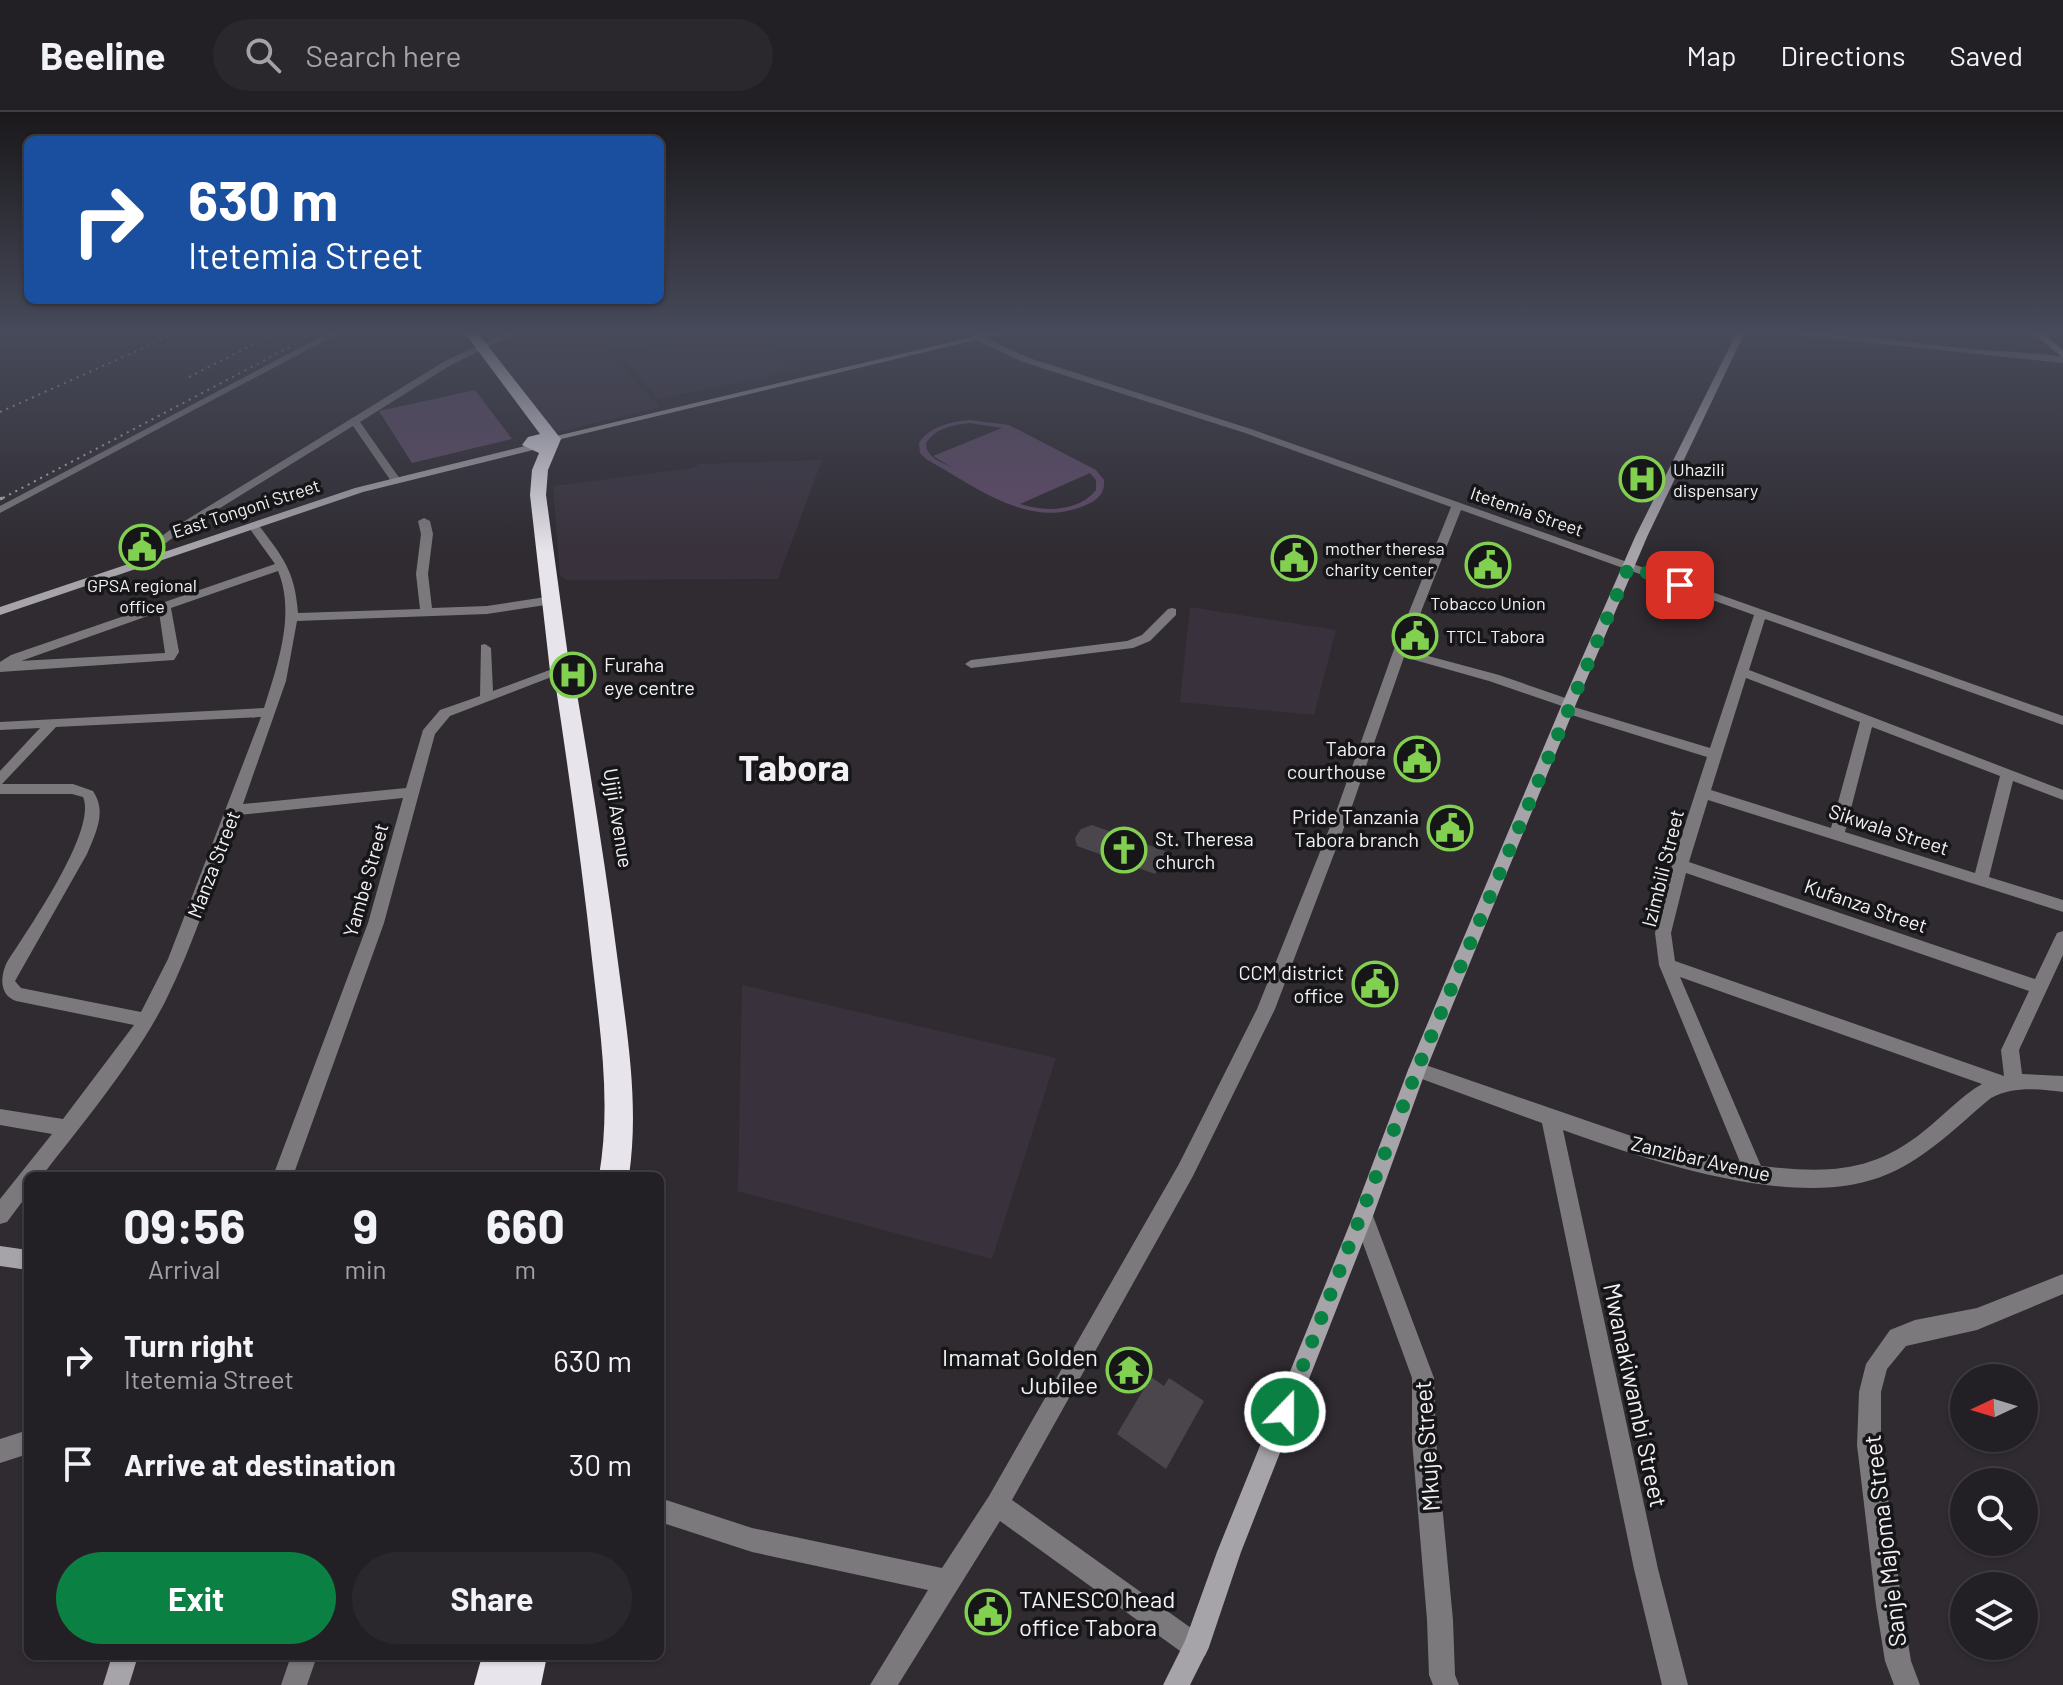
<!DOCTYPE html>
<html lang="en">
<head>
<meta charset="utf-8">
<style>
	:root { --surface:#232025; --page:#2b282d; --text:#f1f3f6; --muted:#a3a3a7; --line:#403e42; --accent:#0b8043 }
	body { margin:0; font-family:Barlow,sans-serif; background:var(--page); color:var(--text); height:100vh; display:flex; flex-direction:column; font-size:30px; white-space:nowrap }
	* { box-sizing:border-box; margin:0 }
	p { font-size:26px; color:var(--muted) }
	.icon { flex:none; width:44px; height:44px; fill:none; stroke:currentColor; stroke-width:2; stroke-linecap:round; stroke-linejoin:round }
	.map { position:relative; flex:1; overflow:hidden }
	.sheet { position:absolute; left:24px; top:1060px; width:640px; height:488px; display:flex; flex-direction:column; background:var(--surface); border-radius:12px; box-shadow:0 2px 6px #0004,0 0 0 2px var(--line) }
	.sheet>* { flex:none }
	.guide { position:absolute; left:24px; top:24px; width:640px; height:168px; border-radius:12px; box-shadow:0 2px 6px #0004,0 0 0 2px var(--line); background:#1a4fa0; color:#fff; overflow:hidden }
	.needle { width:52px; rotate:266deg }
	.buttons { position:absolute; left:1950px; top:1252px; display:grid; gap:16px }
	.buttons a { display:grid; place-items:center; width:88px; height:88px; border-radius:50%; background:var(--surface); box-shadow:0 2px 6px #0004,0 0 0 2px var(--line); font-size:40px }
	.pin { position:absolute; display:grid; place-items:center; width:68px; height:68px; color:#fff; margin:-34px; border-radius:16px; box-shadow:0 4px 12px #0006 }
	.me { position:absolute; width:88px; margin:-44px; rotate:22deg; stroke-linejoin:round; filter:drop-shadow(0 0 6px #0008) }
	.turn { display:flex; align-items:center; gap:28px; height:168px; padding:0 32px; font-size:36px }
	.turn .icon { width:104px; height:104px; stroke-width:2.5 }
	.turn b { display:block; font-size:56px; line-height:68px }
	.eta { display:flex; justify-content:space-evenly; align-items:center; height:136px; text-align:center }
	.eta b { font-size:48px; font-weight:700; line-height:56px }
	.cta { display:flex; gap:16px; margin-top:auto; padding:16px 32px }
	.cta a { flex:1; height:92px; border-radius:48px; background:var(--accent); color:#fff; font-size:32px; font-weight:700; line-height:92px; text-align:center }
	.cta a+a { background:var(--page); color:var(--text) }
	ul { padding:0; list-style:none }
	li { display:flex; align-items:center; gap:24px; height:104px; padding:0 32px }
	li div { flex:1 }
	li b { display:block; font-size:30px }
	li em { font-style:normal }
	header { display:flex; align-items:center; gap:48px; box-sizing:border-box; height:112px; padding:0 40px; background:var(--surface); border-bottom:2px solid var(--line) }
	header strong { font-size:38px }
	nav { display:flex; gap:44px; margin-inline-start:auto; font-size:28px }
	.search { width:560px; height:72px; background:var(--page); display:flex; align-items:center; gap:20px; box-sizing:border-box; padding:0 28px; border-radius:44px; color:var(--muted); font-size:30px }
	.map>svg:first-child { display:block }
</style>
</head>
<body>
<header>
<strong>Beeline</strong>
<div class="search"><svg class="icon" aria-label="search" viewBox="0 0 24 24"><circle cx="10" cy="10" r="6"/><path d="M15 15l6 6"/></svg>Search here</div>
<nav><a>Map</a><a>Directions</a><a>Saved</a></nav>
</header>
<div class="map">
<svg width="2063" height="1573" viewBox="0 0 2063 1573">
	<rect width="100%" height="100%" fill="#2f2b31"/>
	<!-- built -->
	<g fill="#39323d">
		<path d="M521,220h66l73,75 -106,26 -67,-86z"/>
		<path d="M727,220h17l56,38 -143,29 -33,-41z"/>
		<path d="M822,348l-44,119 -211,1 -7,-4 -7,-90 140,-18 6,-4z"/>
		<path d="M1190,495l146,23 -22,85 -134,-13z"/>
		<path d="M742,873l314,73 -64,201 -254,-68z"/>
	</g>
	<!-- green -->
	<g fill="#5e4b66" fill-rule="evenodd">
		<path d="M475,278l37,49 -100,24 -33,-52z"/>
		<path d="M970,308l39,5 87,45 8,10c1,12 -5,19 -16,24 -57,28 -113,-18 -162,-45l-6,-6 -1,-10c11,-17 31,-21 51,-23zM970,311l32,5 -69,28 20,12c-11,-6 -27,-10 -27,-25 10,-15 27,-18 44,-20zM1090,361l6,7v10c-17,22 -52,22 -76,14z"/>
	</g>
	<!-- building -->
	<g fill="#4a464c">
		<path d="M1092,713l76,27 -13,22 -78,-28 -2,-8 6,-9z"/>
		<path d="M1151,1265l13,9 5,-8 35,23 -38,68 -49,-35z"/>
	</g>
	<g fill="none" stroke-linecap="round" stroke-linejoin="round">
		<!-- street -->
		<g fill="#7b797c" fill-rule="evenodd">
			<path d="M330,220h11l-341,181v-7z"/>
			<path d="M507,220h11l-67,33 -91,57 40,57 -1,2h-8l-38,-55 -175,108 -15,11 4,10 -2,2 -10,-2 -4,-11 19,-14 275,-169z"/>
			<path d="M973,220h8l2,5 46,21 222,71 812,287v9l-298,-106 -16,51 314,120v10l-50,-19 -24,96 74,23v12l-355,-112 -19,62 346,117 22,-46 6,-2v24l-44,95 3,24 41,2v16c-25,-3 -49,-6 -72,6 -33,27 -63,59 -103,76 -88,39 -238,-13 -325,-44l95,439 30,116h-26l-28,-116 -92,-446 -131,-48 -3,-5 3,-5 6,-3 223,77 100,23 -81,-197 -4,-32 17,-68 35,-108 -145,-45v-6l-73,-25 -85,-24 -54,155 -75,197 -82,167 -181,324 193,138 4,9 -4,9 -9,4 -9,-4 -187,-135 -102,164h-28l58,-95 -176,-38 -92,-30v-24l92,30 190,40 47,-72 190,-332 78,-155 79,-197 57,-160 58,-145 -206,-74 -222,-71 -47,-22zM1461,398l293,105 -44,133 -136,-41v-6l-75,-26 -93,-25zM1746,566l114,44 -29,106 -120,-38zM1872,615l128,49 -25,97 -130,-41zM1686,761l343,118 -28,59 3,26 -329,-115 -4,-28zM1680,865l302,107c-21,12 -39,32 -58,47 -53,43 -98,42 -163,35z"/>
			<path d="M1769,220c68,0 134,10 202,17 31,3 61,3 92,8v6z"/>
			<path d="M424,406l6,3 3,13 -5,40 4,34 55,-2 65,-10 6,4 -6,4 -65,10 -190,7 -11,60 -43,123 163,-16 17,-58 17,-20 40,-14 1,-51 4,-1 6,4 2,43 62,-23h10l2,3 -117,45 -15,18 -51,189 -91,253h-20l95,-253 35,-125 -164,17c-25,62 -44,127 -74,187 -33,63 -80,118 -123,174h-14v18l-21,28 -7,2v-25l52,-65 -52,-9v-16l63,10 71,-94 -118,-24c-16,-6 -16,-22 -10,-37 19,-31 92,-133 77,-167l-11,-3h-72v-23l40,-43 -40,2v-8l264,-14c13,-42 32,-94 14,-137l-107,37 8,44 -5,8 -174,12v-10l11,-7 264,-91 -28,-39 6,-3 4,1c25,33 38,47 41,90l122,-4 -4,-35 5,-40 -3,-13zM159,500l6,41 -146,8h2zM261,605l-93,242 -27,53 -120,-24 -6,-7 72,-127c9,-22 20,-42 6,-63l-20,-7h-71l54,-57z"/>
			<path d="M1172,496l4,1v6l-26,26 -17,7 -162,20 -6,-4 6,-4 156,-19 15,-6 26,-26z"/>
			<path d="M1363,1095l7,2 3,7 61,162 2,62 17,180 2,55 4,10h-26l-4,-10 -2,-55 -15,-180v-62l-59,-162 3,-7z"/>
			<path d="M2063,1162v20l-86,36 -71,16 -19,23 -6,23v53l21,160 9,56 9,24h-26l-9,-24 -9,-56 -19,-160 2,-53 7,-28 24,-34 25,-10 62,-12z"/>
			<path d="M28,1318v24l-28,9v-24z"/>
			<path d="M291,1544h26l-10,29h-26z"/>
		</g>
		<!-- secondary -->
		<g fill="#a7a4a9" fill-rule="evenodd">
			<path d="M993,220h16l-456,109 -5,-3z"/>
			<path d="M1737,220h8l-98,205 -71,167 -150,366 -53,146 -132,336 -32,95 -19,38h-27l22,-44 32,-89 136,-336 55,-146 154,-366 73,-167z"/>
			<path d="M2032,220h9l22,18v8z"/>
			<path d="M533,332l5,3 -1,2 -174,43 -363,123v-8l355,-119z"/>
			<path d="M0,1134l28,4v20l-28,-4z"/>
			<path d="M112,1544h26l-9,29h-26z"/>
		</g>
		<!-- highway -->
		<g fill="#e8e4eb" fill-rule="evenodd">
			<path d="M464,220h13l84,107 -13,31 -2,25 24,176 6,17c16,94 31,188 43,282 9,70 20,136 10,206h-30c12,-70 2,-138 -6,-208 -10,-94 -23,-187 -37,-280l-6,-17 -20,-176 2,-25 7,-17 -17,-8 6,-8 12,-3z"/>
			<path d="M482,1544h65l-6,29h-67z"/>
		</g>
		<!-- rail-far1 -->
		<g stroke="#b8b5b9" stroke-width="2" stroke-dasharray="2 5" stroke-linecap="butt">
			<path d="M189,265l89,-45"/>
			<path d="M0,300l179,-80"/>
			<path d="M3,386l315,-166"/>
		</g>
		<!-- rail -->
		<path stroke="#b8b5b9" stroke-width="3" stroke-dasharray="3 6" stroke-linecap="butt" d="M0,387l7,-3"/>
	</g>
	<!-- sky -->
	<linearGradient id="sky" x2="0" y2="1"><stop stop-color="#1a181b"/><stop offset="0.5" stop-color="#474a5a"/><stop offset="1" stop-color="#474a5a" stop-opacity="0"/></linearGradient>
	<rect width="2063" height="440" fill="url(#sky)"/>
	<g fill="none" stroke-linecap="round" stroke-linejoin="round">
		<!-- route -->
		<path stroke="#0b8043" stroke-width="14" stroke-dasharray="0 25.2" d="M1285,1300l132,-342 212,-504 51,19"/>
	</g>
	<!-- icons -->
	<defs>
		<g id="hospital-ring" transform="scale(2.3)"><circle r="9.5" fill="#161517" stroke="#82d04f" stroke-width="1.5"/><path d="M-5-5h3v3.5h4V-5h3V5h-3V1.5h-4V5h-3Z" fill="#82d04f"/></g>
		<g id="civic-ring" transform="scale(2.3)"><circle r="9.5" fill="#161517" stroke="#82d04f" stroke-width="1.5"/><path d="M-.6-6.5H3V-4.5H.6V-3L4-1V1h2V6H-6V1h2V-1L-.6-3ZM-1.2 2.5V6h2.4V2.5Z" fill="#82d04f"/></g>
		<g id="church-ring" transform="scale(2.3)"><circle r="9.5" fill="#161517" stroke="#82d04f" stroke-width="1.5"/><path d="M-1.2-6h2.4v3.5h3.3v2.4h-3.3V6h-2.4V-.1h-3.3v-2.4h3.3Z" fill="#82d04f"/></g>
		<g id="temple-ring" transform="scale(2.3)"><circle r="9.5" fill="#161517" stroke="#82d04f" stroke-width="1.5"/><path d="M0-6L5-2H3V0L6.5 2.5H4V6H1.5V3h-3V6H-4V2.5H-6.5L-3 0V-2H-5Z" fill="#82d04f"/></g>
	</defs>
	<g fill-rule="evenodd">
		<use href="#hospital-ring" x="1642" y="367"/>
		<use href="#civic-ring" x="142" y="435"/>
		<use href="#civic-ring" x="1294" y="446"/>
		<use href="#civic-ring" x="1488" y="453"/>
		<use href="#civic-ring" x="1415" y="524"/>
		<use href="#hospital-ring" x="573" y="563"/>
		<use href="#civic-ring" x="1417" y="647"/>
		<use href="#civic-ring" x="1450" y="716"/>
		<use href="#church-ring" x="1124" y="738"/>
		<use href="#civic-ring" x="1375" y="872"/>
		<use href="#temple-ring" x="1129" y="1258"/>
		<use href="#civic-ring" x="988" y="1500"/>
	</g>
	<g text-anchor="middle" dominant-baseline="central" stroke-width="7" stroke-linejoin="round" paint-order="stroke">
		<!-- far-poi labels -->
		<g font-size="18" fill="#f3f1f4" stroke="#161517" text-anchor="start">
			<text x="1673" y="357">Uhazili<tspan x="1673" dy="21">dispensary</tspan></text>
			<text x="1325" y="436">mother theresa<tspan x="1325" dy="21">charity center</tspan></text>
			<text x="142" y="473" text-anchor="middle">GPSA regional<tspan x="142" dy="21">office</tspan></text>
			<text x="1488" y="491" text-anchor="middle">Tobacco Union</text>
			<text x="1446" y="524">TTCL Tabora</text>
		</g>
		<!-- far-street labels -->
		<g font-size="18" fill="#f3f1f4" stroke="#161517">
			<text transform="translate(246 396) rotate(-18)">East Tongoni Street</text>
			<text transform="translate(1527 399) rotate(19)">Itetemia Street</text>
		</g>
		<!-- poi labels -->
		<g font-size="20" fill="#f3f1f4" stroke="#161517" text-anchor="end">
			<text x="604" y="552" text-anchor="start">Furaha<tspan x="604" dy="23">eye centre</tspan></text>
			<text x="1386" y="636">Tabora<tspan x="1386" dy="23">courthouse</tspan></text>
			<text x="1419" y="704">Pride Tanzania<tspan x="1419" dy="23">Tabora branch</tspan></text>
			<text x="1155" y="726" text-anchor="start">St. Theresa<tspan x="1155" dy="23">church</tspan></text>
			<text x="1344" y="860">CCM district<tspan x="1344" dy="23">office</tspan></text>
		</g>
		<!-- street labels -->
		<g font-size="20" fill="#f3f1f4" stroke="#161517">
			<text transform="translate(619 706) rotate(81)">Ujiji Avenue</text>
			<text transform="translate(1889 717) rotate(18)">Sikwala Street</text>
			<text transform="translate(213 752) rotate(-69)">Manza Street</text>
			<text transform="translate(1662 756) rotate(-76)">Izimbili Street</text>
			<text transform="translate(365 768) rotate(-74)">Yambe Street</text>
			<text transform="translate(1866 793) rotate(19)">Kufanza Street</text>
			<text transform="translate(1701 1046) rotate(13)">Zanzibar Avenue</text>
		</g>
		<!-- near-poi labels -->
		<g font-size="24" fill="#f3f1f4" stroke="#161517" text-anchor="end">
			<text x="1098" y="1244">Imamat Golden<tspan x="1098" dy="28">Jubilee</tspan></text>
			<text x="1019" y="1486" text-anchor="start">TANESCO head<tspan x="1019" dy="28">office Tabora</tspan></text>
		</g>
		<!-- near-street labels -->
		<g font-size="24" fill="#f3f1f4" stroke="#161517">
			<text transform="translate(1636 1283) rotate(78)">Mwanakiwambi Street</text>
			<text transform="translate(1426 1334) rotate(-94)">Mkuje Street</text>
			<text transform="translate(1884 1429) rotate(-97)">Sanje Majoma Street</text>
		</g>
		<!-- town labels -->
		<g font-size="36" font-weight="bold" fill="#f3f1f4" stroke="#161517">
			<text x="794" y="654">Tabora</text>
		</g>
	</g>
</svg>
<div class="buttons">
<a><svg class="needle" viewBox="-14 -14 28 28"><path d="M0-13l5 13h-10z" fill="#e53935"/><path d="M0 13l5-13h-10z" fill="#a3a3a7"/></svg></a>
<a><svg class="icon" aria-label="search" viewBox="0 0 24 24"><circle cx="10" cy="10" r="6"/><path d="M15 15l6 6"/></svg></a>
<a><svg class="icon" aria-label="layers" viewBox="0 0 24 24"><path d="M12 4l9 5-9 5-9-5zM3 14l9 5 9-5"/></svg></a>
</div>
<div class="pin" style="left:1680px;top:473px;background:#d93025"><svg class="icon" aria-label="arrive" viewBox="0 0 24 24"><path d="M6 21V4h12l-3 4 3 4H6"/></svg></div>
<svg class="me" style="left:1285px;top:1300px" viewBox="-20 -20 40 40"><circle r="17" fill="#0b8043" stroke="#fff" stroke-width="3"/><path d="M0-11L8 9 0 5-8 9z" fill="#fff"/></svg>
<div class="guide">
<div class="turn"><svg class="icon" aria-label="right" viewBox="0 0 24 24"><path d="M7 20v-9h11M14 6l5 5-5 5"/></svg><div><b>630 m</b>Itetemia Street</div></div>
</div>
<section class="sheet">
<div class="eta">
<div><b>09:56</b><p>Arrival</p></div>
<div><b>9</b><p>min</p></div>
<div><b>660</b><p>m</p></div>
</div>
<ul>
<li><svg class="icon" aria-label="right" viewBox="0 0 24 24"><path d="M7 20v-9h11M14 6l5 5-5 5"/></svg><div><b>Turn right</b><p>Itetemia Street</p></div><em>630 m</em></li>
<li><svg class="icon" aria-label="arrive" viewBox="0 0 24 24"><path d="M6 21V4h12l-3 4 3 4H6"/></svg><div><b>Arrive at destination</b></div><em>30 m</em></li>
</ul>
<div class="cta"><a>Exit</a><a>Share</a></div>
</section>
</div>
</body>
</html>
